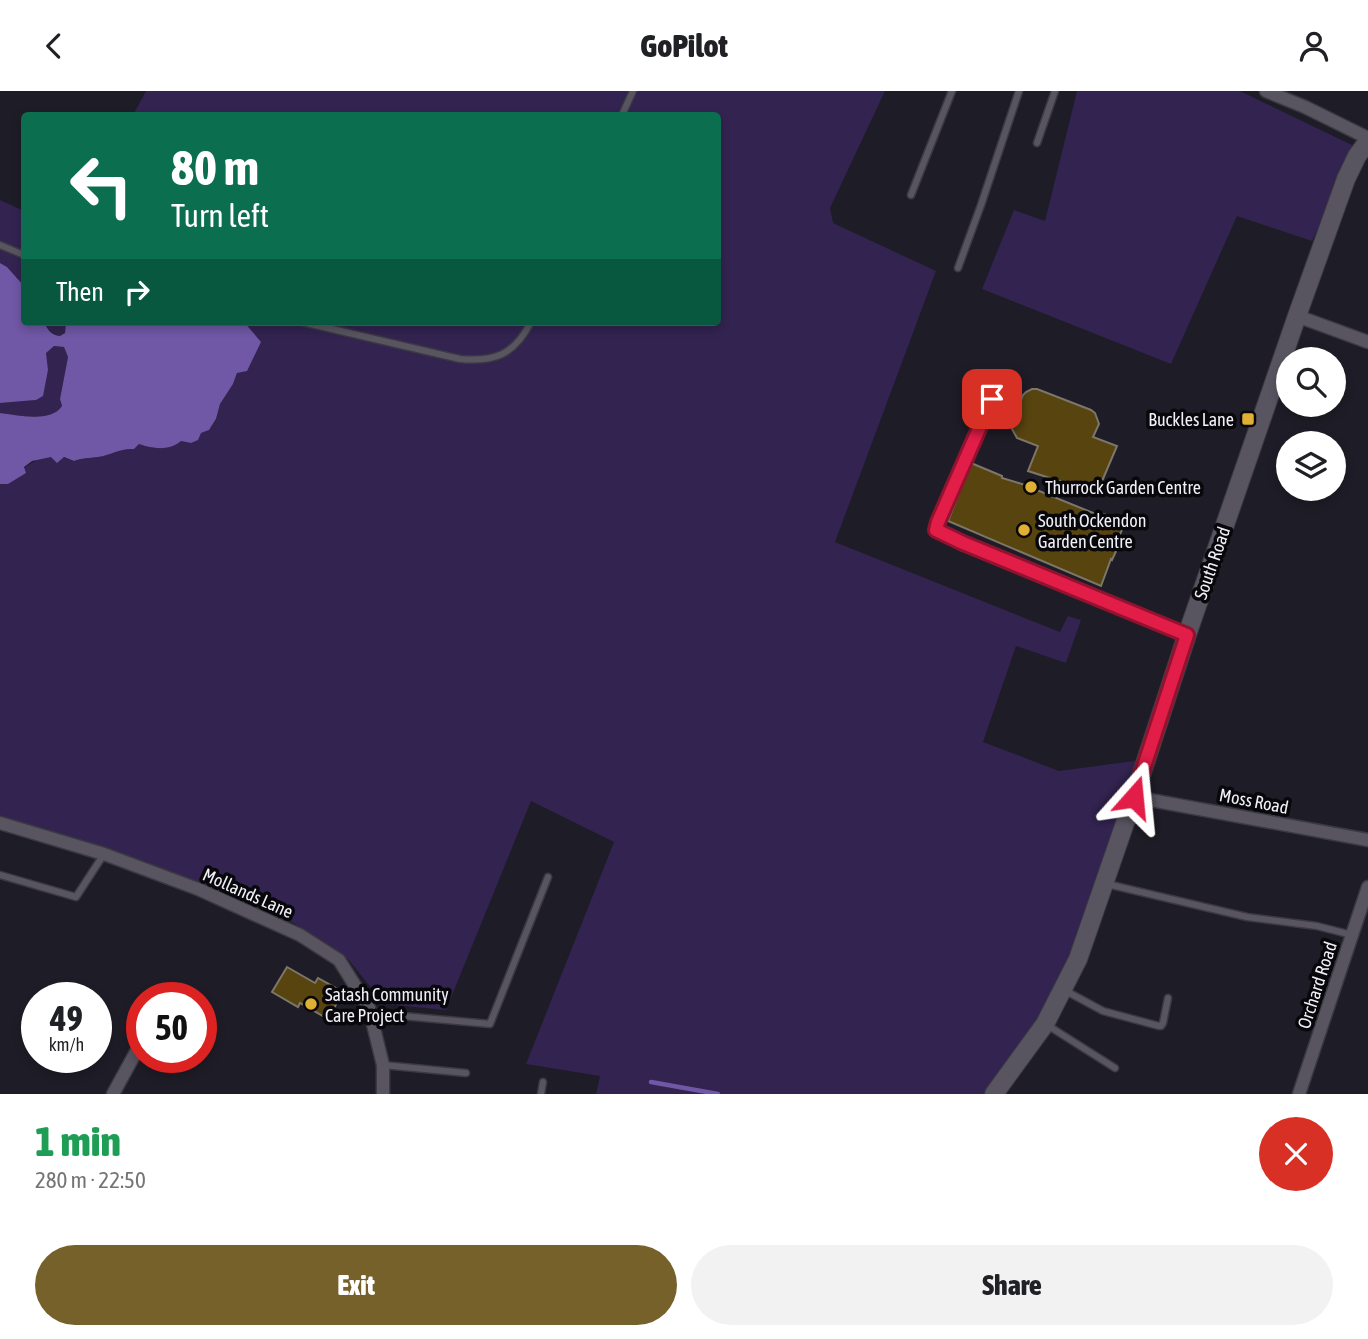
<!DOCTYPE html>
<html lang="en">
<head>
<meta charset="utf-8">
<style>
	:root { --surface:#fff; --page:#f2f2f2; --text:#202124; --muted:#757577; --accent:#76612b }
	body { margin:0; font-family:"Asap Condensed",sans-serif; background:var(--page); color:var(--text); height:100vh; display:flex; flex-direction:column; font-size:26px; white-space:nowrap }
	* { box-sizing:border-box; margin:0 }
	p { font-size:23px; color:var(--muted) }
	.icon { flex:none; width:38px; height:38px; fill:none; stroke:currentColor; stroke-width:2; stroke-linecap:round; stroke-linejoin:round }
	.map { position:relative; height:1003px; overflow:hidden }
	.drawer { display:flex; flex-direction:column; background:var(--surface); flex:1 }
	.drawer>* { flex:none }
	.banner { position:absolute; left:21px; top:21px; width:700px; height:214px; border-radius:7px; box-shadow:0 4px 10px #0003; background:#0b6e4f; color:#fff; overflow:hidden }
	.fabs { position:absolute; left:1276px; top:256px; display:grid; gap:14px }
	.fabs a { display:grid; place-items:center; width:70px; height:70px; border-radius:50%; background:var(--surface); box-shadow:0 4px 10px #0003; font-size:35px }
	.speed { position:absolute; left:21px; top:891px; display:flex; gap:14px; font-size:35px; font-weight:700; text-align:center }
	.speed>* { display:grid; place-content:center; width:91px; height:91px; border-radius:50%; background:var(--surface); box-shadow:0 4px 10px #0003; line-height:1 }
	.speed small { font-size:18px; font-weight:400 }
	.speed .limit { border:10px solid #d22; background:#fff; color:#111 }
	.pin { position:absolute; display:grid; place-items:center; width:60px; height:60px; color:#fff; margin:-30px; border-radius:14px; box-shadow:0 4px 10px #0006 }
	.me { position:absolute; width:77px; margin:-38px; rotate:18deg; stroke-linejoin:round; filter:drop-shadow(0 0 5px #0008) }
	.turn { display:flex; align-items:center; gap:24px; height:147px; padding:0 35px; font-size:32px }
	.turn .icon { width:91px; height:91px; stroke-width:2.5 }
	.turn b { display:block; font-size:49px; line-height:60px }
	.then { display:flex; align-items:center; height:66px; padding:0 35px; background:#0003; gap:14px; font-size:26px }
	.round { display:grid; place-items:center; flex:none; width:74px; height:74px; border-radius:37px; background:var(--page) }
	.summary { display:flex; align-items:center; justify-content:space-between; height:119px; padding:0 35px }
	h1 { font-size:42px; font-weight:800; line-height:52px; color:#1e9e55 }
	.button { display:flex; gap:14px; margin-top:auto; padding:14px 35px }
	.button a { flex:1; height:80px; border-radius:42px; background:var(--accent); color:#fff; font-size:28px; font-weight:800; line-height:80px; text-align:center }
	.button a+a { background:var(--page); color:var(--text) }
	header { display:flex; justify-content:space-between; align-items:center; height:91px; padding:0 35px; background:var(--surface); font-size:32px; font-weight:800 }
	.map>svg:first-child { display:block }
</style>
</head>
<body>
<header><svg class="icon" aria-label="back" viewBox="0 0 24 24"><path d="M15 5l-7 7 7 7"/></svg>GoPilot<svg class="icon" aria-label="person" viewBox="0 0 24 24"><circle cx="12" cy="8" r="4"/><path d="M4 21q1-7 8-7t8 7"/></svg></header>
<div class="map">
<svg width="1368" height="1003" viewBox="0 0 1368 1003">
	<rect width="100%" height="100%" fill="#1e1c26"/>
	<!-- green -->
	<g fill="#322350">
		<path d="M146,0h739l-55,117 3,15 103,48 -101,271 225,90 8,-16 13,4 -15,43 -50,-17 -33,96 76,29 82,-11 -51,150 -45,102 -59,82h-390l4,-18 -74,-12 88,-222 -83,-41 -85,209 -62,-6 -36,-45 -56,-37 -41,-16 -251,-87v-335h8c20,-21 35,-35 66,-23 9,-3 15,-3 24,-4 13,-2 23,-9 36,-8l5,-5c14,5 31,7 42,-3l10,2 10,-10 8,-3 7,-10 4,-16 13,-20 20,-51 -9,-11h474v-207h-585z"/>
		<path d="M1077,0h163l116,56 -44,94 -75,-25 -66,148 -189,-75 32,-79 31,11z"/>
		<path d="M0,109l24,11v75l-17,-19 -7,-4z"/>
		<path d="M44,231h11l3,2 3,-2h5l-1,11 -5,3c-9,-2 -12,-6 -16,-14z"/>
		<path d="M54,255l10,1 4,10 -8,42 2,7c-11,17 -45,9 -62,7v-10l36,-3 12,-29 -3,-18z"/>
	</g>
	<!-- water -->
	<path fill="#7058a6" d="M0,172l7,4 17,19v36h20c4,8 7,13 16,14l5,-3 1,-11h178l17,20 -14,29 -10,2 -4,11 -13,20 -4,15 -7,11 -8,3 -3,7 -7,3 -10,-2c-11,10 -28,8 -42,3l-5,5c-13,-1 -23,6 -36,8 -9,1 -16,1 -24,4l-10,-4 -7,6 -6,-6 -19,4 -8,6 2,6 -18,11h-8v-71c17,2 51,10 62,-7l-2,-7 8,-42 -4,-10 -10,-1 -8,7 2,17 -5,26 -7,4 -36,3z"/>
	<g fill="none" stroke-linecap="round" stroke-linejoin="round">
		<!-- stream -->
		<path stroke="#7058a6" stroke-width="4.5" d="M651,991l67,12"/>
	</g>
	<!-- building -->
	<g fill="#58440f" stroke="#7c776a" stroke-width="2">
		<path d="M1032,298h5l54,21 4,3 4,11 -6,13 24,9 -20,47 -69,-22 10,-25 -21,-8 -5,-9v-5l11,-29 3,-3z"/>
		<path d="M971,372l31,13v2l20,6 81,33 1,-3 21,8 -10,25h3l-6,13 -1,-1 -10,27 -153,-65z"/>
		<path d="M287,876l28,16 3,-5 25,14 -15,27 -28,-16 -2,4 -26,-15z"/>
	</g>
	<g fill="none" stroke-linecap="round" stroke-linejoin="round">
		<!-- service casing -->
		<g stroke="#3b3942" stroke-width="9">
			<g id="service">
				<path d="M622,24l11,-24"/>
				<path d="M1037,52l18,-52"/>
				<path d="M911,104l41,-104"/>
				<path d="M0,154l24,10"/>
				<path d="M958,177l23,-63 38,-114"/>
				<path d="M302,231l158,37c35,3 54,-4 71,-37"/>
				<path d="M992,308l-54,123 -2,8 5,4 245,101"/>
				<path d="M0,784l76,22 28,-43"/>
				<path d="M1107,793l140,33 70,9 35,9"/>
				<path d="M1064,899l39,21 56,15h2l2,-3 5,-25"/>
				<path d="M370,922l120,11 58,-147"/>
				<path d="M1047,934l68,43"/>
				<path d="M383,974l83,8"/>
				<path d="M541,1003l2,-12"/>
			</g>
		</g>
		<!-- minor casing -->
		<g stroke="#3b3942" stroke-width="15">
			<g id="minor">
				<path d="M1266,0l39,16 63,31"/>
				<path d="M1297,225l71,26"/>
				<path d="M1134,706l234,43"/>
				<path d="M0,732l104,31 94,35 102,46 39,25 30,48 14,57v29"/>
				<path d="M113,1003l29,-53"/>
				<path d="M1299,1003l69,-207"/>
			</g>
		</g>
		<!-- secondary casing -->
		<g stroke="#3b3942" stroke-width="20">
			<path id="secondary" d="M994,1003l51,-70 33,-65 56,-162 53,-162 110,-319 49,-137 11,-23 11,-15"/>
		</g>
		<!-- service -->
		<use href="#service" stroke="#585561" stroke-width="6"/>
		<!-- minor -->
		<use href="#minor" stroke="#585561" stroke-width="12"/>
		<!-- secondary -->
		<use href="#secondary" stroke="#585561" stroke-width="18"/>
	</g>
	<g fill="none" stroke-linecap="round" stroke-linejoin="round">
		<!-- route casing -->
		<g stroke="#92132f" stroke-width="18">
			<path id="route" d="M992,308l-54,123 -2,8 27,13 224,92 -53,162"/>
		</g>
		<!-- route -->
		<use href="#route" stroke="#e11d48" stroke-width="12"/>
	</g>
	<!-- markers -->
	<g fill="#dfb034" stroke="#08070b" stroke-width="2.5">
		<rect x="1241" y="321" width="14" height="14" rx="3.5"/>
		<circle cx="1031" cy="396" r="7"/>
		<circle cx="1024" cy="439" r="7"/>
		<circle cx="311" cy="913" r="7"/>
	</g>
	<g text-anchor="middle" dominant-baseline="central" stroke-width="7" stroke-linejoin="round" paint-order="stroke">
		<!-- poi labels -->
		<g font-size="18" fill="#f1f0f7" stroke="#08070b" text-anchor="start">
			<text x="1234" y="328" text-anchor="end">Buckles Lane</text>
			<text x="1045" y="396">Thurrock Garden Centre</text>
			<text x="1038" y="429">South Ockendon<tspan x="1038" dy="21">Garden Centre</tspan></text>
			<text x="325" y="903">Satash Community<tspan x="325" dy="21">Care Project</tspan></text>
		</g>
		<!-- street labels -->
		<g font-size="18" fill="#f1f0f7" stroke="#08070b">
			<text transform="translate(1212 472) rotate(-71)">South Road</text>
			<text transform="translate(1254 710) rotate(11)">Moss Road</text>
			<text transform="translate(248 802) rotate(24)">Mollands Lane</text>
			<text transform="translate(1317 894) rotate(-72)">Orchard Road</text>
		</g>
	</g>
</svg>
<div class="fabs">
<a><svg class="icon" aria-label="search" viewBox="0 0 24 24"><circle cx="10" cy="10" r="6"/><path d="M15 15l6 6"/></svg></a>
<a><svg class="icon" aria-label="layers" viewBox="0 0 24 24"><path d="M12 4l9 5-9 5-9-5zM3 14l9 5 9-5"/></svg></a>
</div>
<div class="speed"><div>49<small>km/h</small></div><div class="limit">50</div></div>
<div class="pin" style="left:992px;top:308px;background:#d93025"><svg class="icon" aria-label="arrive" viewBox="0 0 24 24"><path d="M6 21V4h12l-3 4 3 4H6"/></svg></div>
<svg class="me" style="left:1134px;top:706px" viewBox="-20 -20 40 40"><path d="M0-17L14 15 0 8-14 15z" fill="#e11d48" stroke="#fff" stroke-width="4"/></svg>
<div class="banner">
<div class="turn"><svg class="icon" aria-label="left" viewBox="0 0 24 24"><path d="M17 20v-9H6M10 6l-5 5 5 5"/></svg><div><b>80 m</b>Turn left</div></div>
<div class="then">Then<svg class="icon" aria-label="right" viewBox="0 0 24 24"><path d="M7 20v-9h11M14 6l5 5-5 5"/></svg></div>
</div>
</div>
<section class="drawer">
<div class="summary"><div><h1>1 min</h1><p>280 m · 22:50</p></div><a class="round" style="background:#d93025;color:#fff"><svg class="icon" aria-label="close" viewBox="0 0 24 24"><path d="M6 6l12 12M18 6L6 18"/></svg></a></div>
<div class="button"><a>Exit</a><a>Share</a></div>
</section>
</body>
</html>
